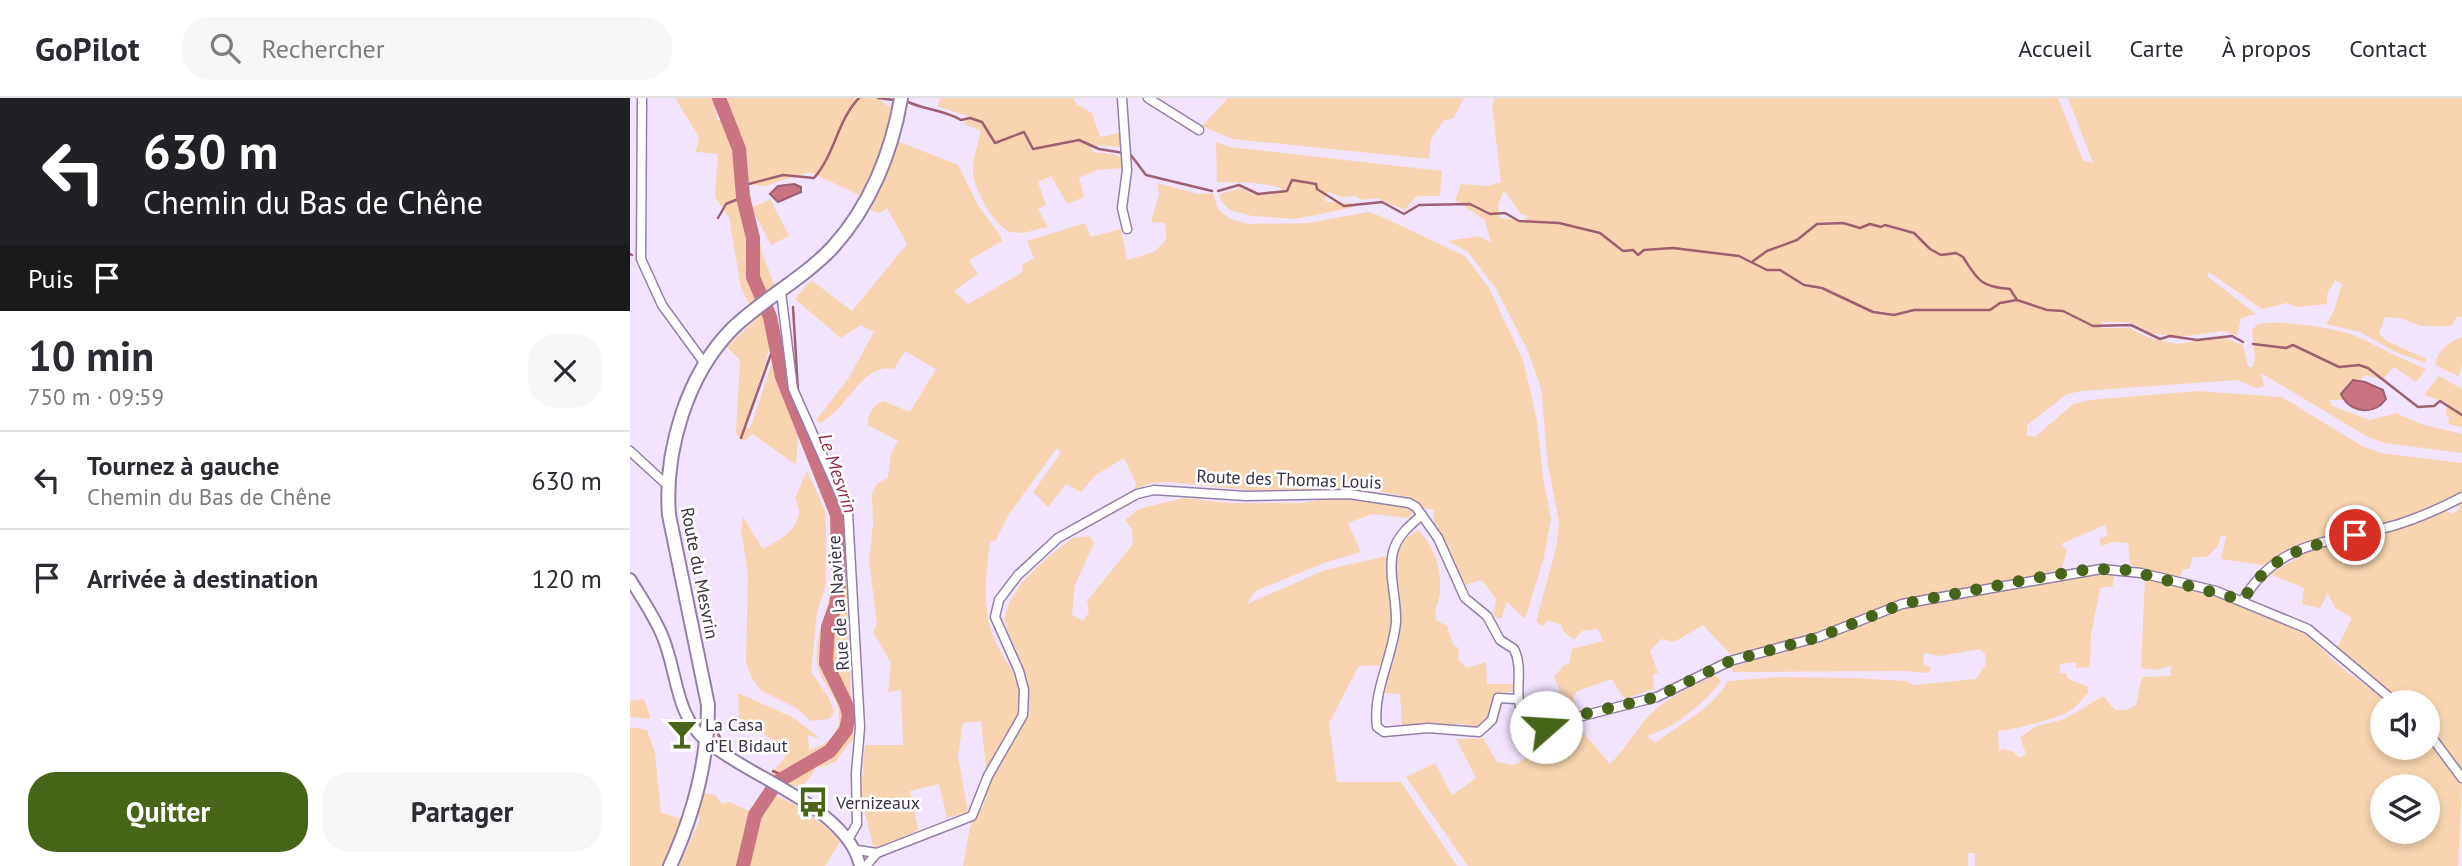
<!DOCTYPE html>
<html lang="fr">
<head>
<meta charset="utf-8">
<style>
	:root { --surface:#fff; --page:#f7f7f7; --text:#2b2b33; --muted:#7c7c81; --line:#e1e1e2; --accent:#476418 }
	body { margin:0; font-family:"PT Sans",sans-serif; background:var(--page); color:var(--text); height:100vh; display:flex; flex-direction:column; font-size:26px; white-space:nowrap }
	* { box-sizing:border-box; margin:0 }
	p { font-size:23px; color:var(--muted) }
	.icon { flex:none; width:38px; height:38px; fill:none; stroke:currentColor; stroke-width:2; stroke-linecap:round; stroke-linejoin:round }
	.map { position:relative; flex:1; overflow:hidden }
	.details { display:flex; flex-direction:column; background:var(--surface); width:630px }
	.details>* { flex:none }
	.guide { background:#202124; color:#fff; overflow:hidden }
	.tools { position:absolute; left:1740px; top:592px; display:grid; gap:14px }
	.tools a { display:grid; place-items:center; width:70px; height:70px; border-radius:50%; background:var(--surface); box-shadow:0 4px 10px #0003; font-size:35px }
	.pin { position:absolute; display:grid; place-items:center; width:60px; height:60px; color:#fff; margin:-30px; border:4px solid #fff; border-radius:50%; box-shadow:0 2px 7px #0007 }
	.me { position:absolute; width:77px; margin:-38px; rotate:71deg; stroke-linejoin:round; filter:drop-shadow(0 0 5px #0008) }
	.turn { display:flex; align-items:center; gap:24px; height:147px; padding:0 28px; font-size:32px }
	.turn .icon { width:91px; height:91px; stroke-width:2.5 }
	.turn b { display:block; font-size:49px; line-height:60px }
	.then { display:flex; align-items:center; height:66px; padding:0 28px; background:#0003; gap:14px; font-size:26px }
	.round { display:grid; place-items:center; flex:none; width:74px; height:74px; border-radius:28px; background:var(--page) }
	.summary { display:flex; align-items:center; justify-content:space-between; height:119px; padding:0 28px }
	h1 { font-size:42px; font-weight:600; line-height:52px }
	.button { display:flex; gap:14px; margin-top:auto; padding:14px 28px }
	.button a { flex:1; height:80px; border-radius:28px; background:var(--accent); color:#fff; font-size:28px; font-weight:600; line-height:80px; text-align:center }
	.button a+a { background:var(--page); color:var(--text) }
	ul { padding:0; list-style:none }
	li { display:flex; align-items:center; gap:21px; height:98px; padding:0 28px; border-top:2px solid var(--line) }
	li div { flex:1 }
	li b { display:block; font-size:26px }
	li em { font-style:normal }
	header { display:flex; align-items:center; gap:42px; box-sizing:border-box; height:98px; padding:0 35px; background:var(--surface); border-bottom:2px solid var(--line) }
	header strong { font-size:33px }
	nav { display:flex; gap:38px; margin-inline-start:auto; font-size:24px }
	.search { width:490px; height:63px; background:var(--page); display:flex; align-items:center; gap:18px; box-sizing:border-box; padding:0 24px; border-radius:28px; color:var(--muted); font-size:26px }
	main { display:flex; flex:1; min-height:0 }
	.map>svg:first-child { display:block }
</style>
</head>
<body>
<header>
<strong>GoPilot</strong>
<div class="search"><svg class="icon" aria-label="search" viewBox="0 0 24 24"><circle cx="10" cy="10" r="6"/><path d="M15 15l6 6"/></svg>Rechercher</div>
<nav><a>Accueil</a><a>Carte</a><a>À propos</a><a>Contact</a></nav>
</header>
<main>
<section class="details">
<div class="guide">
<div class="turn"><svg class="icon" aria-label="left" viewBox="0 0 24 24"><path d="M17 20v-9H6M10 6l-5 5 5 5"/></svg><div><b>630 m</b>Chemin du Bas de Chêne</div></div>
<div class="then">Puis<svg class="icon" aria-label="arrive" viewBox="0 0 24 24"><path d="M6 21V4h12l-3 4 3 4H6"/></svg></div>
</div>
<div class="summary"><div><h1>10 min</h1><p>750 m · 09:59</p></div><a class="round"><svg class="icon" aria-label="close" viewBox="0 0 24 24"><path d="M6 6l12 12M18 6L6 18"/></svg></a></div>
<ul>
<li><svg class="icon" aria-label="left" viewBox="0 0 24 24"><path d="M17 20v-9H6M10 6l-5 5 5 5"/></svg><div><b>Tournez à gauche</b><p>Chemin du Bas de Chêne</p></div><em>630 m</em></li>
<li><svg class="icon" aria-label="arrive" viewBox="0 0 24 24"><path d="M6 21V4h12l-3 4 3 4H6"/></svg><div><b>Arrivée à destination</b></div><em>120 m</em></li>
</ul>
<div class="button"><a>Quitter</a><a>Partager</a></div>
</section>
<div class="map">
<svg width="1832" height="768" viewBox="0 0 1832 768">
	<rect width="100%" height="100%" fill="#f2e4fe"/>
	<!-- green -->
	<g fill="#f8d5b0" fill-rule="evenodd">
		<path d="M45,0h39l3,22 17,3 -8,-25h150l17,11 -7,30 -25,57 -51,-24 -46,14 -15,-2 3,24 18,-9 19,37 -18,9 -18,-34 10,45 12,30 -25,20 -9,-18 -12,-71 -14,-20 3,-43 -22,-2 3,-15z"/>
		<path d="M311,0h132l3,6 16,9 8,24 19,-4 2,14 -30,-2 2,7 21,2 8,4 1,10 -26,2 -18,8 5,19 -17,7 -16,-28 -13,6 8,23 -8,4 10,18c-11,2 -25,8 -37,5 -17,-5 -36,-42 -38,-58 -1,-14 5,-29 8,-43l-17,-7 5,-7 -32,-11z"/>
		<path d="M598,0h236l-11,21 -9,1 -13,19 -2,20 -197,-20 -30,-13z"/>
		<path d="M865,0h563l25,62 10,3 -25,-65h394v219l-5,-1 -6,10h-30l-21,-8 -15,-1 -6,17 8,7 39,18v4l-29,-10 -37,-21 -34,-8 8,-13 8,-27 -7,-4 -8,15v9l-30,3 -10,-4 -25,6 -53,-37 -2,4 49,38 -15,4 -4,18 -14,-5 -45,6 -26,-4 -22,-11h-28v6h27l21,10 28,6 44,-7 21,8 5,21 4,2 3,-10 -3,-27 5,-7c24,-4 78,3 101,13 23,10 44,23 68,32l-10,13 -22,-15 -12,13 -16,-5 -8,6 -5,-1 -12,14 3,6h-15l3,6 38,14 26,-7 25,11 41,10v19l-78,-10 -18,-7 -105,-63 3,13 -7,2 -20,-8 -155,11 -15,3 -40,31v10l8,2 38,-33 16,-4 108,-9 85,6 80,49 19,7 81,10v30l-61,28 -102,24 -36,20 -42,-6 5,-23h-6l-2,10 -11,11h-14l-4,12h-6l-4,9 -49,-13 -2,-22 -15,-1 -12,4 -2,-7 9,-4 -3,-10 -44,19 6,7 -6,19 -152,29 -104,39 -73,18 -29,-31 -29,17 -13,-3 -11,12 8,22 -5,2 1,14 -30,10 -12,-20 -35,12 -4,7 5,12c-14,6 -28,16 -42,9l22,-11 1,-20 -5,-11 10,-12 5,-1 3,-15 31,-8 -5,-12 -16,2 -8,9 -10,-8 -3,-7 -13,-5 -5,6 -7,-4 20,-74 3,-26 -11,-57 -7,-77 -14,-39 -32,-62 -27,-35 -20,-11 31,-5 12,7 -6,-23 -30,-20 6,-16 27,2 13,-4 -9,-76zM874,92l17,24 7,2 -3,5 -25,-3 -2,-13z"/>
		<path d="M267,43l61,24 21,42 22,29 1,5 -33,19 9,14 -24,17 14,13 55,-32 -1,-7 12,-7 -7,-17 58,-18 6,14 30,-8 6,31 27,-8 12,-12 -1,-17 -14,-1 8,-28 -2,-11 41,11 15,-1 5,16 12,10 19,5 60,-1 59,-11 12,4 85,40 24,32 34,72 14,61 6,57 8,41 -7,38 -19,62 -18,-17 -6,17 -8,-3 3,-17 -14,-19 -17,5 -32,-64 1,-11 -12,-2 -15,-11 -45,-9 -113,2 -80,-8 -18,1 -17,7 2,-7 -12,-25 -28,17 -15,17 -15,-8 -18,23 -15,-15 28,-39 -4,-5 -48,66 -13,26 -6,2c-4,31 -8,61 2,91 5,15 16,29 23,43 16,34 -11,66 -29,93l-5,-48 -18,2 -5,33 10,56 -21,6 -8,-34 -29,7 8,38 -8,7 -36,14 -13,-55 4,-50h38l-2,-55 -13,2 3,-29 -18,-31 4,-8 -8,-63 4,-37 -1,-30 5,-10 11,-7 3,-23 7,-13 -30,-16c-1,-12 5,-19 15,-24l27,11 26,-43 -31,-18 -11,18c-31,-7 -46,40 -74,54l-4,-3 32,-41 26,-47 -13,-7 -20,13 -46,-39 16,-19 41,31 55,-67 -20,-36 -7,5 -10,-3 15,-30z"/>
		<path d="M586,44l14,5 212,24 -2,25h-23l-12,14 -28,-12 -16,2 -6,-4 -13,1 -15,-5 -2,8 3,2 23,1 3,4 -58,12 -44,-3 -22,-6 -9,-9 -2,-7 21,-6 12,6 32,-3c-12,-10 -50,-8 -67,-9z"/>
		<path d="M131,216l6,3 5,24 -27,85 5,3 26,-78 -1,23 23,62 -2,29 -43,-31 -9,7 -8,-7 4,-74 -13,-13z"/>
		<path d="M1832,239v29l-4,10 -23,-11c1,-13 15,-24 27,-28z"/>
		<path d="M1809,278l23,13v38l-14,-3 1,-8 -4,-1 3,-12 -24,-8z"/>
		<path d="M177,372l18,41 1,18v54l-9,30 -6,59 18,26 5,14 -5,7 -18,2 -15,-13 -36,-18 -8,-12 -6,-15 2,-89 -7,-45 2,-12 20,32c19,-9 46,-26 32,-50z"/>
		<path d="M553,400l47,5h72l32,-5 68,8 11,5 -4,7 -37,-4 -24,9 13,29 -37,11 -69,28 -8,13 78,-34 62,-14 6,61 -9,48 -25,1 -30,57 8,59h64l56,84h-494l7,-39 14,-23 5,-24 40,-66 -1,-33 -24,-61 5,-17 13,-21 27,-26 24,-18 16,-2 5,7 -19,42 -3,30 11,6 6,-9 -2,-11 46,-57 -1,-15 -7,-9 14,-11z"/>
		<path d="M1832,404v268l-35,-44v-24h-25l-45,-35 -20,-20 15,-29 -17,-10 -7,-15 -8,15 -18,-4 2,-16 -34,-14 37,-22 137,-42 9,4 7,-6 -5,-3z"/>
		<path d="M202,421l4,52 -2,32 -6,12 -4,41 1,12 16,31 4,23 -19,27 -49,28 -7,-3 15,-16 -2,-11 -44,-29 -1,-25 56,25 27,21 -13,-4 1,15c12,-4 24,-9 28,-22 9,-29 -16,-40 -20,-65 -3,-25 10,-50 14,-74 3,-22 1,-47 1,-70z"/>
		<path d="M788,432c16,15 24,40 22,63 -1,11 -7,15 -4,27l11,6 6,19 6,3 -1,11 9,9 19,-6 1,22h26l-1,8 -17,1 -7,24 -11,10 -16,-3 -59,2 -2,-32 -16,-1c7,-23 14,-45 17,-69 4,-34 -21,-73 17,-94z"/>
		<path d="M212,468l4,4 5,131 -22,-38 2,-39 9,-24z"/>
		<path d="M1484,475l-1,13 -13,2 -9,47 -1,32 -14,1v-6l-16,2v9h6l2,6 19,7 1,7c-6,6 -12,15 -20,19 -10,6 -59,19 -70,19l1,21 3,-3 10,2 8,7 6,-4 -6,-17 17,-11 28,-7 38,-23 12,14h12l9,-5 6,-28 29,-1v-10l-16,4 -14,-2 4,-89 93,23 68,32 37,35 46,33h-7v45h45v-11l35,49 -4,81h-483v-13h-7v13h-500l-62,-89 29,-14 17,32 24,-17 -20,-39 27,-1 14,24 17,3 26,-15 -11,-23 16,9 32,-11 33,39c14,-14 23,-29 35,-44 17,-21 47,-33 70,-45l6,6c-16,22 -49,49 -75,55l9,7c24,-18 58,-35 73,-62l52,-4 73,1 53,3 8,4 62,-6 10,-15 -1,-10 -5,-5 -40,7 -16,-3 -1,10 8,5 -2,5 -26,-2 -170,1 -2,-5 82,-24 99,-37 174,-32zM1752,688h45v45h-45z"/>
		<path d="M14,601l7,20 -21,-2v-16z"/>
		<path d="M0,629l17,3 8,23 6,60 26,7 -20,46h-37z"/>
		<path d="M223,629v12l-18,23 -19,7 -15,19 -18,-5 23,-15 10,1 25,-25z"/>
		<path d="M134,691l39,20 38,31 -16,26h-146l21,-47 -2,-6 6,-20 11,2 7,9 7,-2 22,10z"/>
	</g>
	<!-- water -->
	<g fill="#c97383" stroke="#9e6070" stroke-width="2">
		<path d="M164,86l7,3v5l-23,10 -8,-8 8,-8z"/>
		<path d="M1723,282l12,2 18,8 3,9c-12,17 -36,14 -45,-5z"/>
	</g>
	<g fill="none" stroke-linecap="round" stroke-linejoin="round">
		<!-- stream -->
		<g stroke="#9e6070" stroke-width="2.5">
			<path d="M248,0l16,2"/>
			<path d="M278,4c17,8 37,8 53,18l9,-2 12,4 13,21 29,-11 9,17 46,-9 20,9 31,5 16,21 66,16"/>
			<path d="M111,88l42,-11 31,3c21,-24 23,-57 45,-80"/>
			<path d="M588,93l21,-6 19,9 29,-3 5,-11 24,4 1,5 27,17 38,-4 22,12 15,-9 51,-1 20,10 15,-1 14,8 40,2 41,10 23,18 10,-1 5,5 6,-5 29,-2 66,8 28,14h13l24,15 18,3 51,24 21,3 20,-5h76l10,-7 17,-3 30,10 16,1 30,15 38,-1 29,14 10,-3 27,4 35,-4 11,6"/>
			<path d="M88,120l8,-14 17,-7"/>
			<path d="M0,156l2,1"/>
			<path d="M1123,163l14,-10 30,-11 20,-16 26,-1 17,5 10,-4 11,3 4,-2 29,8 16,16 11,6 15,-2 7,4c14,22 17,30 47,32l7,11"/>
			<path d="M163,209l5,84"/>
			<path d="M1623,246l33,4 7,-3 46,22 20,-2 9,3 50,39 16,-1 6,-5 22,14"/>
			<path d="M111,340l35,-98"/>
			<path d="M87,634l6,11 11,8"/>
			<path d="M143,673l11,5"/>
		</g>
		<!-- river -->
		<path stroke="#c97383" stroke-width="14" d="M89,0l20,51 4,48 10,41v39l17,40 12,60 55,138 2,70 -3,20 -8,22 -2,36 20,41 3,11 -3,15 -16,21 -53,31 -22,33 -12,51"/>
		<!-- minor casing -->
		<g stroke="#9480a7" stroke-width="11">
			<g id="minor">
				<path d="M12,0l-1,161 21,46 43,59"/>
				<path d="M492,0l5,72 -5,38 5,21"/>
				<path d="M518,0l51,32"/>
				<path d="M151,194l12,97 55,124 12,214 -4,47 1,50 -8,14"/>
				<path d="M0,353l37,34"/>
				<path d="M792,417c-12,10 -25,21 -29,37 -5,22 4,48 3,70 -3,35 -24,70 -19,105l7,5 44,-4 51,4 13,-12 6,-22 18,1"/>
				<path d="M1613,502c38,-65 96,-56 159,-77 21,-7 41,-16 60,-26"/>
				<path d="M1797,633l35,47"/>
				<path d="M227,752l20,3 95,-37 16,-40 35,-61 1,-25 -5,-19 -24,-54 4,-17 19,-25 40,-37 79,-44 17,-4 92,6 103,-2 60,9 7,4 22,31 27,60 22,18 13,24 14,9c14,28 -11,61 25,78l118,-30 73,-36 89,-24 83,-33 199,-35 40,4 75,18 92,38 87,73"/>
				<path d="M236,768l11,-13"/>
			</g>
		</g>
		<!-- tertiary casing -->
		<g stroke="#9480a7" stroke-width="14">
			<path id="tertiary" d="M0,481c11,18 24,37 32,56 16,37 12,78 44,106 44,37 142,67 154,125"/>
		</g>
		<!-- secondary casing -->
		<g stroke="#9480a7" stroke-width="16">
			<path id="secondary" d="M40,768c23,-50 38,-105 38,-161l-39,-190c-5,-64 18,-141 64,-187 31,-30 70,-49 100,-81 37,-41 59,-95 68,-149"/>
		</g>
		<!-- minor -->
		<use href="#minor" stroke="#fff" stroke-width="8"/>
		<!-- tertiary -->
		<use href="#tertiary" stroke="#fff" stroke-width="10"/>
		<!-- secondary -->
		<use href="#secondary" stroke="#fff" stroke-width="12"/>
	</g>
	<g fill="none" stroke-linecap="round" stroke-linejoin="round">
		<!-- route -->
		<path stroke="#476418" stroke-width="12" stroke-dasharray="0 21.6" d="M916,629l42,-14 69,-16 73,-36 89,-24 83,-33 144,-28 45,-7 36,1 116,30c28,-47 62,-53 112,-65"/>
	</g>
	<!-- icons -->
	<defs>
		<g id="bar-bare" transform="scale(2.415)"><path d="M-6-5H6L.8 .8V4.5H3.5V6h-7V4.5H-.8V.8Z" fill="#476418" stroke="#fff" stroke-width="2.5" paint-order="stroke"/></g>
		<g id="bus-bare" transform="scale(2.415)"><path d="M-5-6H5V4H4V6H2V4H-2V6H-4V4H-5ZM-3.5-4V0h7V-4ZM-3.5 1.2v1.5H-2V1.2ZM2 1.2v1.5H3.5V1.2Z" fill="#476418" stroke="#fff" stroke-width="2.5" paint-order="stroke"/></g>
	</defs>
	<g fill-rule="evenodd">
		<use href="#bar-bare" x="52" y="636"/>
		<use href="#bus-bare" x="183" y="704"/>
	</g>
	<g text-anchor="middle" dominant-baseline="central" stroke-width="5" stroke-linejoin="round" paint-order="stroke">
		<!-- street labels -->
		<g font-size="18" fill="#3b3243" stroke="#fff">
			<text transform="translate(659 381) rotate(2)">Route des Thomas Louis</text>
			<text transform="translate(70 475) rotate(79)">Route du Mesvrin</text>
			<text transform="translate(208 505) rotate(-94)">Rue de la Navière</text>
		</g>
		<!-- poi labels -->
		<g font-size="18" fill="#3b3243" stroke="#fff" text-anchor="start">
			<text x="75" y="626">La Casa<tspan x="75" dy="21">d’El Bidaut</tspan></text>
			<text x="206" y="704">Vernizeaux</text>
		</g>
		<!-- water labels -->
		<g font-size="19" font-style="italic" fill="#912a46" stroke="#fff">
			<text transform="translate(208 375) rotate(71)">Le Mesvrin</text>
		</g>
	</g>
</svg>
<div class="tools">
<a><svg class="icon" aria-label="sound" viewBox="0 0 24 24"><path d="M4 9h4l5-4v14l-5-4H4zM17 9q2 3 0 6"/></svg></a>
<a><svg class="icon" aria-label="layers" viewBox="0 0 24 24"><path d="M12 4l9 5-9 5-9-5zM3 14l9 5 9-5"/></svg></a>
</div>
<div class="pin" style="left:1725px;top:437px;background:#d93025"><svg class="icon" aria-label="arrive" viewBox="0 0 24 24"><path d="M6 21V4h12l-3 4 3 4H6"/></svg></div>
<svg class="me" style="left:916px;top:629px" viewBox="-20 -20 40 40"><circle r="19" fill="#fff"/><path d="M0-13L10 11 0 6-10 11z" fill="#476418"/></svg>
</div>
</main>
</body>
</html>
